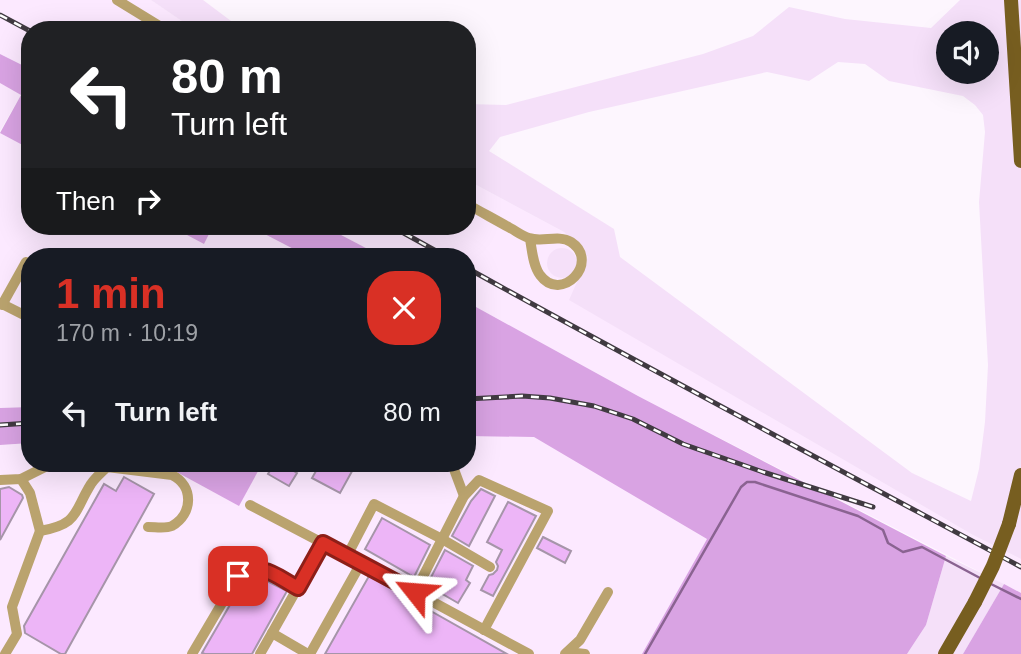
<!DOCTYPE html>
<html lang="en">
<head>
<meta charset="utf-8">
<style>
	:root { --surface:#171b24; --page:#20242c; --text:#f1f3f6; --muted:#9ea1a6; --accent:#d93025 }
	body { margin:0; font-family:Helvetica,sans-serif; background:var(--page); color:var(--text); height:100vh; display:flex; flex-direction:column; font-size:26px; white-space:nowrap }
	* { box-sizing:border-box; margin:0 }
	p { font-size:23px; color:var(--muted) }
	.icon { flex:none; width:38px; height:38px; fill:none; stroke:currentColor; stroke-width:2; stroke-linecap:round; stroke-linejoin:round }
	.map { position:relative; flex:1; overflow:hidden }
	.details { position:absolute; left:21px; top:248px; width:455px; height:224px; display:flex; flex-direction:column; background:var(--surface); border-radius:28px; box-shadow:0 7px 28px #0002 }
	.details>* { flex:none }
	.top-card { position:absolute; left:21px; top:21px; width:455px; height:214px; border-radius:28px; box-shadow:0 7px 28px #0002; background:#202124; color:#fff; overflow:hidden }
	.controls { position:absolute; left:936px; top:21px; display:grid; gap:14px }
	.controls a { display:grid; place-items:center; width:63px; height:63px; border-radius:50%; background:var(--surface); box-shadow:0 7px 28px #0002; font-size:35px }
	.pin { position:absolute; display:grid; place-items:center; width:60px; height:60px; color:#fff; margin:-30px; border-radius:14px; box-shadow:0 4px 10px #0006 }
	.me { position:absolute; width:77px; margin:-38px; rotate:298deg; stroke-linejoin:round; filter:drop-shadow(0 0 5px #0008) }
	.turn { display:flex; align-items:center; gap:24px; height:147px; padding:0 35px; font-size:32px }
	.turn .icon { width:91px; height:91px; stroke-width:2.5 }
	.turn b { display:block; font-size:49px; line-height:60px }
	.then { display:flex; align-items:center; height:66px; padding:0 35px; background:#0003; gap:14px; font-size:26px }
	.round { display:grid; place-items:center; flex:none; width:74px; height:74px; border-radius:28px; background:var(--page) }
	.overview { display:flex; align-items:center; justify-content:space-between; height:119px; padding:0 35px }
	h1 { font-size:42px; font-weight:700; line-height:52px; color:var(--accent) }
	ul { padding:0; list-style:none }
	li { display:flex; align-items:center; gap:21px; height:91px; padding:0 35px }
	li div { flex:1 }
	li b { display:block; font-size:26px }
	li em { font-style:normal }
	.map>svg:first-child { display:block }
</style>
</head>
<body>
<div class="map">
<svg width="1021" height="654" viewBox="0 0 1021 654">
	<rect width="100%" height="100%" fill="#fdf6fe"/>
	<!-- built -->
	<g fill="#fce9ff">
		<path d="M0,0h151l44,30h-165v39l-30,-15z"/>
		<path d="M0,83l21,12 -21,36z"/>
		<path d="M0,133l30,16v77h140l34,18 9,-18h36l60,31h-279v150l-30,1z"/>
		<path d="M467,180l97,52 24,25 -18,43 403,235 48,24v34l-383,-197 -171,-94v-45h-84l-59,-31h143z"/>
		<path d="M467,436h66l174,103 -65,115h-642v-209l30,-2v21h132l76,41 24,-41h205z"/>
	</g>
	<!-- green -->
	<g fill="#f5e0f9" fill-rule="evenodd">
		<path d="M151,0h52l40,30h-48z"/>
		<path d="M960,0h61v559l-48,-24 -404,-235 19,-43 -24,-25 -97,-52v-76l39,1 197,-51 50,-18 36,-29 56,12 86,9zM948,33h39v39h-39zM838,62l27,2 24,17 74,15 12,9 8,10 2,17 -6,70 9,163 -3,57 -6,47 -8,32 -59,-28 -292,-216 -6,-28 -125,-78 11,-14 89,-25 178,-40 42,9z"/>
		<circle cx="562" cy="263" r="15"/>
		<path d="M946,556l58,28 -41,70h-56l19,-29z"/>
	</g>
	<!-- forest -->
	<g fill="#d9a3e3">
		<path d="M0,54l30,15v80l-30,-16 21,-38 -21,-12z"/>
		<path d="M170,226h43l-9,18z"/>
		<path d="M249,226h75l59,31h-74z"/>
		<path d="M467,302l171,94 308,160 -20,69 -19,29h-265l65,-115 -173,-102 -67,-1z"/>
		<path d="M30,407v36l-30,2v-37z"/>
		<path d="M162,464h100l-23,42z"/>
		<path d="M1004,584l17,9v61h-58z"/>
	</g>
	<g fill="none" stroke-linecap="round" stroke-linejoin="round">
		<!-- stream -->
		<g stroke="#8a6391" stroke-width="2.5">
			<path d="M989,583l32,16"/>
			<path d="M645,654l96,-167 6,-5h8l103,34 25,14 5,13 15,9 19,-5 58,31"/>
		</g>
	</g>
	<!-- building -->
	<g fill="#edb5f7" stroke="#a695a9" stroke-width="2">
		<path d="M274,464h8l15,9 -8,13 -21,-12z"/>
		<path d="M320,464h36l-16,29 -28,-15z"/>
		<path d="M124,477l30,17 -89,160h-4l-36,-21 -1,-7 80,-142 12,7z"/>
		<path d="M9,487l13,8 1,3 -23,42v-51z"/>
		<path d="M481,489l14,7 -26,50 -17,-10 19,-35z"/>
		<path d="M508,502l28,14 -43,80 -12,-6 8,-15 4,-1 4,-4 1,-4 -2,-4 6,-12 -15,-8z"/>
		<path d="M382,518l48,27 -16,32 -49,-28z"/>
		<path d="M543,537l28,14 -6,12 -28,-15z"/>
		<path d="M445,550l28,16 -7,14 4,3 -12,20 -31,-18z"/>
		<path d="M369,576l21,12 117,66h-182z"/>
		<path d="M263,579l24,12 -35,63h-47l-3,-1 39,-67 13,8z"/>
	</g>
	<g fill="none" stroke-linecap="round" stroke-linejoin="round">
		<!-- minor -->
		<g stroke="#baa36e" stroke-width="10">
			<path d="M117,0l49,30"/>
			<path d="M467,204c14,8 29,16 43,24 6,3 12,8 19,10 13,5 29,-4 42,4 30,20 -10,62 -31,33 -7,-9 -8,-25 -10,-36"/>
			<path d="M0,303l30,15"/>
			<path d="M2,305l24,-43 4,1"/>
			<path d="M85,464l22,3"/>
			<path d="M452,464l12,32"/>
			<path d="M21,479l9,14 10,38"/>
			<path d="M0,480l21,-1 30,-15"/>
			<path d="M250,505l103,54"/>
			<path d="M347,556l27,-52 68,35 48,28"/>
			<path d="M415,592l49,-96 15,-16 69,31 -64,119"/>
			<path d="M568,652l17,2"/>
			<path d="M5,654l12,-20 -5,-27 28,-76c39,-7 33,-18 51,-47 4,-6 10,-11 16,-17l65,8c22,11 21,39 0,51 -7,3 -16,1 -24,1"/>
			<path d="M192,654l46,-78c26,-14 36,-1 60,12"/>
			<path d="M260,654l12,-21"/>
			<path d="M308,654l-36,-21 51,-90"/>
			<path d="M310,654l51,-91 168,91"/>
			<path d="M565,654l15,-14 28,-48"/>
		</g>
		<!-- major -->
		<g stroke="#775e20" stroke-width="14">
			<path d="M1011,0l10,161"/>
			<path d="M1009,524l12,-49"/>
			<path d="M945,654l30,-52"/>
		</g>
		<!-- rail casing -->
		<g stroke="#403a41" stroke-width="5">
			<g id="rail">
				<path d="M0,15l30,16"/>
				<path d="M391,226l56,31"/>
				<path d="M467,268c184,102 369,200 554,299"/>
				<path d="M467,399l55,-3 28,2 44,8 39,13 50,25 80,28 110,35"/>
				<path d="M0,425l30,-2"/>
			</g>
		</g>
		<!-- rail -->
		<use href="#rail" stroke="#fff" stroke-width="2.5" stroke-dasharray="8" stroke-linecap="butt"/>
		<!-- major-bridge -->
		<path stroke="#775e20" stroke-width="14" d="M975,602l18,-36 16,-42"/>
	</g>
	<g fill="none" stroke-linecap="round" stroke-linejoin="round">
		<!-- route casing -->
		<g stroke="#8d1f18" stroke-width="18">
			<path id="route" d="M238,576c26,-14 36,-1 60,12l25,-45 92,49"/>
		</g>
		<!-- route -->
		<use href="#route" stroke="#d93025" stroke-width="12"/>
	</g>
</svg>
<div class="controls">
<a><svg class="icon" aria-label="sound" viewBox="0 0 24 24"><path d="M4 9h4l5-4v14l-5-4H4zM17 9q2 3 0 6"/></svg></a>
</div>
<div class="pin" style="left:238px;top:576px;background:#d93025"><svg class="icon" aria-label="arrive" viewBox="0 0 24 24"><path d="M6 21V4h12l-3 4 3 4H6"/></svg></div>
<svg class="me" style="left:415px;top:592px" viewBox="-20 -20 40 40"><path d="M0-17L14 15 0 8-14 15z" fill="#d93025" stroke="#fff" stroke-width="4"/></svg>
<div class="top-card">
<div class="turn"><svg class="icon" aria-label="left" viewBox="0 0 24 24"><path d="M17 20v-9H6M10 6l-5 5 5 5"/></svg><div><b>80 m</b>Turn left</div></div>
<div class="then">Then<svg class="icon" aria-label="right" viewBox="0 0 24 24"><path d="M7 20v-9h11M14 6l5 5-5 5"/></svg></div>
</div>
<section class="details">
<div class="overview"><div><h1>1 min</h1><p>170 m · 10:19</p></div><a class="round" style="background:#d93025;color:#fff"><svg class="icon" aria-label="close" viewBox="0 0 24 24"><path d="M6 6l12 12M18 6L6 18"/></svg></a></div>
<ul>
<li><svg class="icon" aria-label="left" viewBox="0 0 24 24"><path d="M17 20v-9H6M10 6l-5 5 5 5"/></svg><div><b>Turn left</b></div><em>80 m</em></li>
</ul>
</section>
</div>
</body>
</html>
